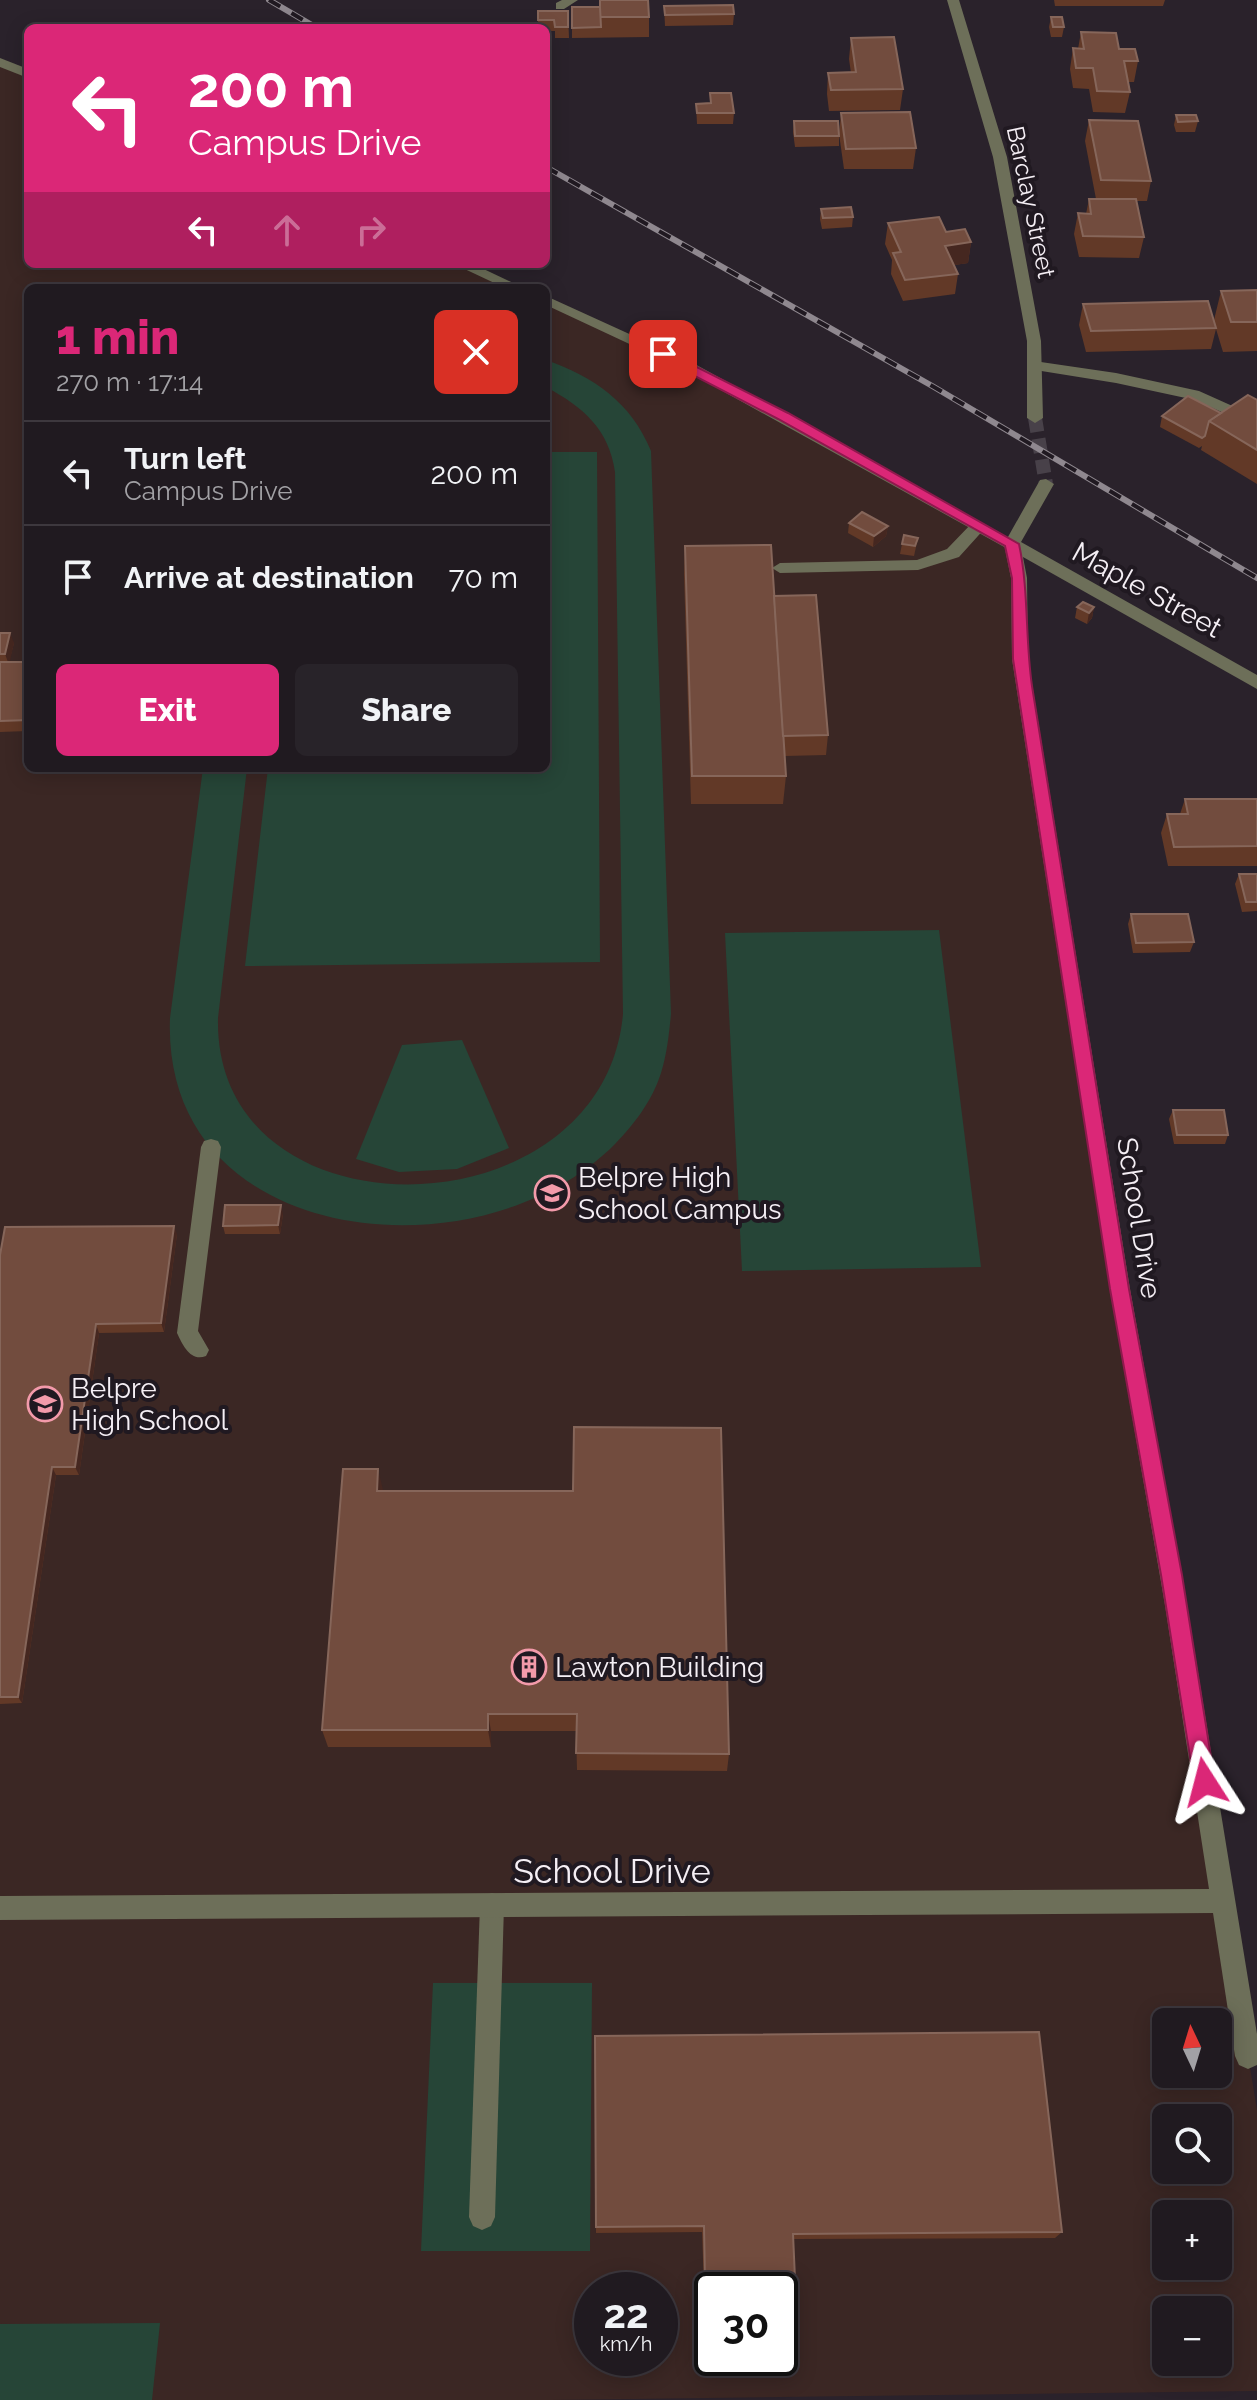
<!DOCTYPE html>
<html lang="en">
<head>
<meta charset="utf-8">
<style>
	:root { --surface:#201a20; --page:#282329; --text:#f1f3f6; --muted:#a2a1a5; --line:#3d383e; --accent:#db2777 }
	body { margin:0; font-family:Raleway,sans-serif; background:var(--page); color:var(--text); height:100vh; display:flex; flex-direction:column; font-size:30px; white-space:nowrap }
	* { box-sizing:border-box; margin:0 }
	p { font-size:26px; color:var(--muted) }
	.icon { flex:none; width:44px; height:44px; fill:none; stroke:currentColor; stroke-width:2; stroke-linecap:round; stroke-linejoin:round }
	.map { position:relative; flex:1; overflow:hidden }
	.side { position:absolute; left:24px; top:284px; width:526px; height:488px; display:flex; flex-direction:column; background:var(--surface); border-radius:12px; box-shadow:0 4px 20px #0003,0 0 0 2px var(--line) }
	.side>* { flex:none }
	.hud { position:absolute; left:24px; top:24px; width:526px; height:244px; border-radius:12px; box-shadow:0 4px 20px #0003,0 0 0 2px var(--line); background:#db2777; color:#fff; overflow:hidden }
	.needle { width:52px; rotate:356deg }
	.buttons { position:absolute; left:1152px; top:2008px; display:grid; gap:16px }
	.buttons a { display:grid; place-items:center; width:80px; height:80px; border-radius:12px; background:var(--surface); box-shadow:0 4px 20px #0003,0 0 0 2px var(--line); font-size:40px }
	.speed { position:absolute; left:574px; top:2272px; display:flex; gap:16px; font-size:40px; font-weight:700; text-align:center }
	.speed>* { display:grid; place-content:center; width:104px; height:104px; border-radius:50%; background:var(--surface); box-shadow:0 4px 20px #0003,0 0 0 2px var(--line); line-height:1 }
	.speed small { font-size:20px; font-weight:400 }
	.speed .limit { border:4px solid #111; border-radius:12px; background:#fff; color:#111 }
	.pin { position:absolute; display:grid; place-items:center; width:68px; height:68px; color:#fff; margin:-34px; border-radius:16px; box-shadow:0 4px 12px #0006 }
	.me { position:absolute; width:88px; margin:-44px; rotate:351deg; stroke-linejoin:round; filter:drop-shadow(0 0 6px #0008) }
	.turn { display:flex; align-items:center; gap:28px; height:168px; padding:0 32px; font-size:36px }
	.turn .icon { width:104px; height:104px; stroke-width:2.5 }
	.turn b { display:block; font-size:56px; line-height:68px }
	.lanes { display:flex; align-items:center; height:76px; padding:0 32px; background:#0003; justify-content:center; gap:40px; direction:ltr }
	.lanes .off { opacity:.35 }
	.round { display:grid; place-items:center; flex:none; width:84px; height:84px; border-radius:12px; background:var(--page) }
	.head { display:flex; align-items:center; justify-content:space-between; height:136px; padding:0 32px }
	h1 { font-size:48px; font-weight:800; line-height:60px; color:var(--accent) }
	.action { display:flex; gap:16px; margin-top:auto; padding:16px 32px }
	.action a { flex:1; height:92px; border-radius:12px; background:var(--accent); color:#fff; font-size:32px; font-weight:800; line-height:92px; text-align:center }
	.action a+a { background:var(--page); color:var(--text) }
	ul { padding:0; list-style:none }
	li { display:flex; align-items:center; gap:24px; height:104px; padding:0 32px; border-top:2px solid var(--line) }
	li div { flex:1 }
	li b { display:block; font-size:30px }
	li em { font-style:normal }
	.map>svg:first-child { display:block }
</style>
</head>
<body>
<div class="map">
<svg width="1257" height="2400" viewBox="0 0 1257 2400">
	<rect width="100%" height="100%" fill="#2a222b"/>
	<!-- education -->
	<path fill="#3b2724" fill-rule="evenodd" d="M0,62l28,12v190h433l56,24h-489v480h518v-468l142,66 324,178 -3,16 11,99 237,1451v281l-704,9h-553zM1166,2022h52v52h-52zM1166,2118h52v52h-52zM1166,2214h52v52h-52zM592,2290h68v68h-68zM712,2290h68v68h-68zM1166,2310h52v52h-52z"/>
	<!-- green -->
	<g fill="#264537">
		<path d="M546,360c48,17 85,42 105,91l20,563c-2,20 -4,40 -10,59 -8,26 -27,52 -46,71 -134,136 -454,106 -445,-126l33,-250h44l-29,250c-5,226 385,219 405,-4l-8,-542c-6,-43 -32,-65 -69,-85z"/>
		<path d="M546,452h51l3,510 -355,4 23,-198h278z"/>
		<path d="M939,930l42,337 -239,4 -17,-338z"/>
		<path d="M462,1040l47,108 -52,21 -58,3 -43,-13 46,-114z"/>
		<path d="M433,1983h159l-2,268h-169z"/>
		<path d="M160,2323l-8,77h-152v-76z"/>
	</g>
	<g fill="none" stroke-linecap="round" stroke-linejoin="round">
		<!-- minor-tunnel -->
		<path stroke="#484149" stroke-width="14" stroke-dasharray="14 7" stroke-linecap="butt" d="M1035,418l11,66"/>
		<!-- service -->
		<g fill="#6d6f59" fill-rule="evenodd">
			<path d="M562,0h16l-14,9h-8v-6z"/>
			<path d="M1034,361l82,12 83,18 58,26v11l-62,-28 -79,-17 -87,-14 -2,-3z"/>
			<path d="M979,521l8,5 -28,31 -41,13 -138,3 -8,-5 8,-5 137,-3 30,-11 26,-27z"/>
			<path d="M211,1139l7,2 3,6 -23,184 11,19 -3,6c-15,6 -23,-10 -29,-23l24,-186 3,-6z"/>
			<path d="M492,1893l9,3 3,9 -9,312 -4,9 -9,4 -9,-4 -4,-9 11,-312 3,-9z"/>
		</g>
		<!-- minor -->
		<g fill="#6d6f59" fill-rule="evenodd">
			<path d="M947,0h12l48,157 34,184 2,77 -8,5 -8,-5v-77l-34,-184z"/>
			<path d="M1046,479l8,5 -33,58 236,133v14l-234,-132 4,21 1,81 102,630 57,316 70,429v31l-9,4 -9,-4 -4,-9 -22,-143 -1213,7v-24l1209,-7 -44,-284 -55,-316 -98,-630 -1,-81 -7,-34 36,-64z"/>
		</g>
		<!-- tertiary -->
		<g fill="#6d6f59" fill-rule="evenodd">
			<path d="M0,58l28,11v9l-28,-11z"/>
			<path d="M454,264h19l51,24h-19z"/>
			<path d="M546,296l147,67 327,181 -2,4h-12l-323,-179 -137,-64z"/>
		</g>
		<!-- rail casing -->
		<g stroke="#8f888f" stroke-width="6">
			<g id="rail">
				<path d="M269,0l48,28"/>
				<path d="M546,167l388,220 323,191"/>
			</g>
		</g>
		<!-- rail -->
		<use href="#rail" stroke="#201921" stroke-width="4" stroke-dasharray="13" stroke-linecap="butt"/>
	</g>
	<!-- wall -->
	<g fill="#623927">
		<path d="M1054,0h111l-2,6h-108z"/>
		<path d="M664,6l70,8 -1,11 -68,1z"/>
		<path d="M572,7l77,10v20l-77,1z"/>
		<path d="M538,11h30l1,27h-14v-7h-9v-3h-8z"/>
		<path d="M1051,17l13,10 -2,10h-11l-2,-10z"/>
		<path d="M1081,32l57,29 -4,21h-6l2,10 -5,21 -32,-1 -4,-23 -16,-1 -3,-19 3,-21 5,1z"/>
		<path d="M851,38l52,51 -3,21 -71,1 -2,-17 1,-21h23l-2,-14z"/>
		<path d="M710,93l24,20 -1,11h-36l-1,-20 14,-1z"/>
		<path d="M841,113l75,35 -3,21h-69l-5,-35z"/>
		<path d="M1176,115l22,6 -3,11h-19l-2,-7z"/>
		<path d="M1089,120l62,61 -4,20h-11l8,36 -5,21 -60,-1 -5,-23 4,-21 8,1 3,-15h7l-11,-58z"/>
		<path d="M794,121l45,15v10l-44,1 -2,-15z"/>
		<path d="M821,209l32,8 -1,10 -30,2 -2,-10z"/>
		<path d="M888,223l83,19 -3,21 -14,2 4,9 -3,20 -52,7 -12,-27 1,-14 -7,-16z"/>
		<path d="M1257,290v61l-34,1 -7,-23 -5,20 -125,3 -7,-27 4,-21 131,16 7,-29z"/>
		<path d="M1257,400v84l-56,-34 1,-4 -3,2 -39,-21 2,-11 59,-3z"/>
		<path d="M849,523l39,3 -2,10 -13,11 -25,-14z"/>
		<path d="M918,538l-4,18 -14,-2 2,-10z"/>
		<path d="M685,546l89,50 54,139 -2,20 -41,1 1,20 -3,28h-92l-7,-229z"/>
		<path d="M1077,607h17l-2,11 -5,6 -12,-6z"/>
		<path d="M0,633l14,10 -5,19h19v69l-28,1z"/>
		<path d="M1185,799h72v67h-89l-7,-33 6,-19h13z"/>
		<path d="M1239,874h18v37l-15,1 -7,-28z"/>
		<path d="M1131,914l63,28 -4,10 -57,1 -5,-29z"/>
		<path d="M1173,1110l55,25 -3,9h-51l-5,-25z"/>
		<path d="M283,1214l-3,20h-55l-2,-8z"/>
		<path d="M177,1234l-13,98 -65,1 -20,142h-23l-34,228 -22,1v-449z"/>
		<path d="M383,1491l346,263 -2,17 -150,-1 -1,-39h-85v16h-163l-6,-17z"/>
		<path d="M595,2036l467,196 -7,6 -262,1 2,40 -3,5 -88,2 -2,-54 -106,1z"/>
	</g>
	<!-- shaded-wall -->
	<g fill="#452720">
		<path d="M971,242l-3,21 -26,4 3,-21z"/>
		<path d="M888,526l-2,10 -13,11 1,-11z"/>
		<path d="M1094,607l-2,11 -5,6 2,-11z"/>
		<path d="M10,633l4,10 -5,22 -4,-11z"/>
		<path d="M281,1205l2,9 -3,20 -2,-9z"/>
		<path d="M174,1226l3,8 -13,98 -3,-9z"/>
		<path d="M96,1324l3,9 -20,142 -4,-8z"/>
		<path d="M52,1467l4,8 -34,228 -4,-6z"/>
		<path d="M378,1469l5,21 -6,1z"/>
		<path d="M488,1714l3,17v16l-3,-17z"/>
	</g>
	<!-- building -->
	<g fill="#724c3e" stroke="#86665a" stroke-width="2">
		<path d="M600,0h48l1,17h-49z"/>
		<path d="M733,5l1,9 -69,1 -1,-9z"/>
		<path d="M572,7h28l1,20 -29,1z"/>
		<path d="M538,11h30v16h-13l-1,-7h-16z"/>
		<path d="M1051,17h11l2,10h-11z"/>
		<path d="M1081,32l35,1 3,16h16l3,12h-14l6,31 -33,-1 -4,-23h-17l-3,-20 11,1z"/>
		<path d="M894,37l9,52 -72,1 -3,-17 28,-1 -5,-34z"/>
		<path d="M710,93h21l3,20h-37l-1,-9 15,-1z"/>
		<path d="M910,112l6,36 -70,1 -5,-36z"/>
		<path d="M1176,115h20l2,6 -20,1z"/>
		<path d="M1089,120l49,1 13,60 -50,-1z"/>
		<path d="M794,121h44l1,15h-44z"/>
		<path d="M1089,199h47l8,38 -61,-1 -5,-23 13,1z"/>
		<path d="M851,207l2,10 -30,1 -2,-9z"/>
		<path d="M939,217l7,15 19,-3 6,13 -26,4 13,28 -53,6 -12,-27 8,-1 -13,-29z"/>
		<path d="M1257,290v32h-26l-10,-31z"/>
		<path d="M1208,301l8,27 -125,3 -8,-27z"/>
		<path d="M1248,395l9,5v50l-48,-29z"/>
		<path d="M1188,396l33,17 -12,8 -4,15 -3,2 -40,-22z"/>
		<path d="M862,512l26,14 -14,10 -25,-13z"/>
		<path d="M904,535l14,3 -3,8 -13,-2z"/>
		<path d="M771,545l15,231h-94l-7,-230z"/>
		<path d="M816,595l12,140 -45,1 -9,-140z"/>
		<path d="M1083,602l11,5 -5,6 -12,-6z"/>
		<path d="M0,633h10l-5,21h-5z"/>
		<path d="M0,662h28v58l-28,1z"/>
		<path d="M1185,799h72v47l-83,1 -7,-33h21z"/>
		<path d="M1239,874h18v28h-11z"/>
		<path d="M1131,914h57l6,28 -58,1z"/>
		<path d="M1173,1110h51l4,25h-51z"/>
		<path d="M225,1205h56l-3,20 -55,1z"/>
		<path d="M174,1226l-13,97 -65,1 -21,143h-23l-34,230h-18v-442l5,-28z"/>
		<path d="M574,1427l147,1 8,326 -153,-1 1,-39h-89v16h-166l21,-261h35l-1,22h196z"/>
		<path d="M1039,2032l23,200 -269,2 2,45 -90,2 -1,-55 -108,1 -1,-191z"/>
	</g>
	<!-- route -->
	<path fill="#db2777" stroke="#8e194d" stroke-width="2" d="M663,350l125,63 231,131c10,47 6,94 13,142l97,603 53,286 33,207 -3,8 -7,3 -8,-3 -3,-8 -33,-207 -51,-286 -97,-630 -1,-81 -7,-32 -227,-127 -120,-62 -2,-3z"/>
	<!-- icons -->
	<defs>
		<g id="school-ring" transform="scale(1.8)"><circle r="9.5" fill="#201921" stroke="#f39aaa" stroke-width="1.5"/><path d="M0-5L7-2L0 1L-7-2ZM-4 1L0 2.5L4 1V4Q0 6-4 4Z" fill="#f39aaa"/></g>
		<g id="building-ring" transform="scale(1.8)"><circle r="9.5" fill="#201921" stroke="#f39aaa" stroke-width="1.5"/><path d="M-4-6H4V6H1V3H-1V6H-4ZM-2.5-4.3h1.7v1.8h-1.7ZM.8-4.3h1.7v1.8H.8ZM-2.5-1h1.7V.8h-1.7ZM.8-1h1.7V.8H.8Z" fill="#f39aaa"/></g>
	</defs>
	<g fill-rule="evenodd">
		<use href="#school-ring" x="552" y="1193"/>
		<use href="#school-ring" x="45" y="1404"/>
		<use href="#building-ring" x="529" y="1667"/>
	</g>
	<g text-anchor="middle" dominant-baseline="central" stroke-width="8" stroke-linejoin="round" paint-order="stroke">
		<!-- far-street labels -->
		<g font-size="24" fill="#f5eff5" stroke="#201921">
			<text transform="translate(1031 202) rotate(78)">Barclay Street</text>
		</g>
		<!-- street labels -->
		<g font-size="28" fill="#f5eff5" stroke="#201921">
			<text transform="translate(1147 590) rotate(29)">Maple Street</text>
			<text transform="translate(1139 1218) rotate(81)">School Drive</text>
		</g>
		<!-- poi labels -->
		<g font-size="28" fill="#f5eff5" stroke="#201921" text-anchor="start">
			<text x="578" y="1177">Belpre High<tspan x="578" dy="32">School Campus</tspan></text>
			<text x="71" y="1388">Belpre<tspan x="71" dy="32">High School</tspan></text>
			<text x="555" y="1667">Lawton Building</text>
		</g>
		<!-- near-street labels -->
		<g font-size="34" fill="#f5eff5" stroke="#201921">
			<text x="612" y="1871">School Drive</text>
		</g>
	</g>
</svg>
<div class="buttons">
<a><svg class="needle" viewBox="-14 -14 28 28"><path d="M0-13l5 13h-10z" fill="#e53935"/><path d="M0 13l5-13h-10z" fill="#a2a1a5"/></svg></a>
<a><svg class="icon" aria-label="search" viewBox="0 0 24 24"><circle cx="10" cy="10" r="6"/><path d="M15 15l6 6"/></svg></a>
<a>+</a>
<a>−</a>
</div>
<div class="speed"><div>22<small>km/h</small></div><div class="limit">30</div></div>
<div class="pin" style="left:663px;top:354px;background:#d93025"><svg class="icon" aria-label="arrive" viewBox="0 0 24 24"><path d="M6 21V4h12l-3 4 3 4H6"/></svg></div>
<svg class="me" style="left:1205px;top:1782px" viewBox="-20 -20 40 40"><path d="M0-17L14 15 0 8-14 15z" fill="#db2777" stroke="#fff" stroke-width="4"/></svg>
<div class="hud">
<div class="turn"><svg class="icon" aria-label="left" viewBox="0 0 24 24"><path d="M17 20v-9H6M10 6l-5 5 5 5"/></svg><div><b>200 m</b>Campus Drive</div></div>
<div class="lanes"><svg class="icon" aria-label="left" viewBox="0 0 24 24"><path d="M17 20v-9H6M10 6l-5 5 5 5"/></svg><svg class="icon off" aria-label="ahead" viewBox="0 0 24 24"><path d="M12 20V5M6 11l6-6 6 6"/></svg><svg class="icon off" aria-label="right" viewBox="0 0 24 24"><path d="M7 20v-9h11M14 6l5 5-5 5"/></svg></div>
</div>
<section class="side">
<div class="head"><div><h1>1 min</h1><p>270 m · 17:14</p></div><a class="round" style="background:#d93025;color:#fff"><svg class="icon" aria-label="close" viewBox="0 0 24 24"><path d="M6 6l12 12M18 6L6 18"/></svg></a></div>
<ul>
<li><svg class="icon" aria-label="left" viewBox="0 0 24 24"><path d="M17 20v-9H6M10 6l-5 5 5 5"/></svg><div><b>Turn left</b><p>Campus Drive</p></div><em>200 m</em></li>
<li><svg class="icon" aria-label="arrive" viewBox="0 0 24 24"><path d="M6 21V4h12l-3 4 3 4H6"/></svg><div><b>Arrive at destination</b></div><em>70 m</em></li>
</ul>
<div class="action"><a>Exit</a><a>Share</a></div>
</section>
</div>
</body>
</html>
